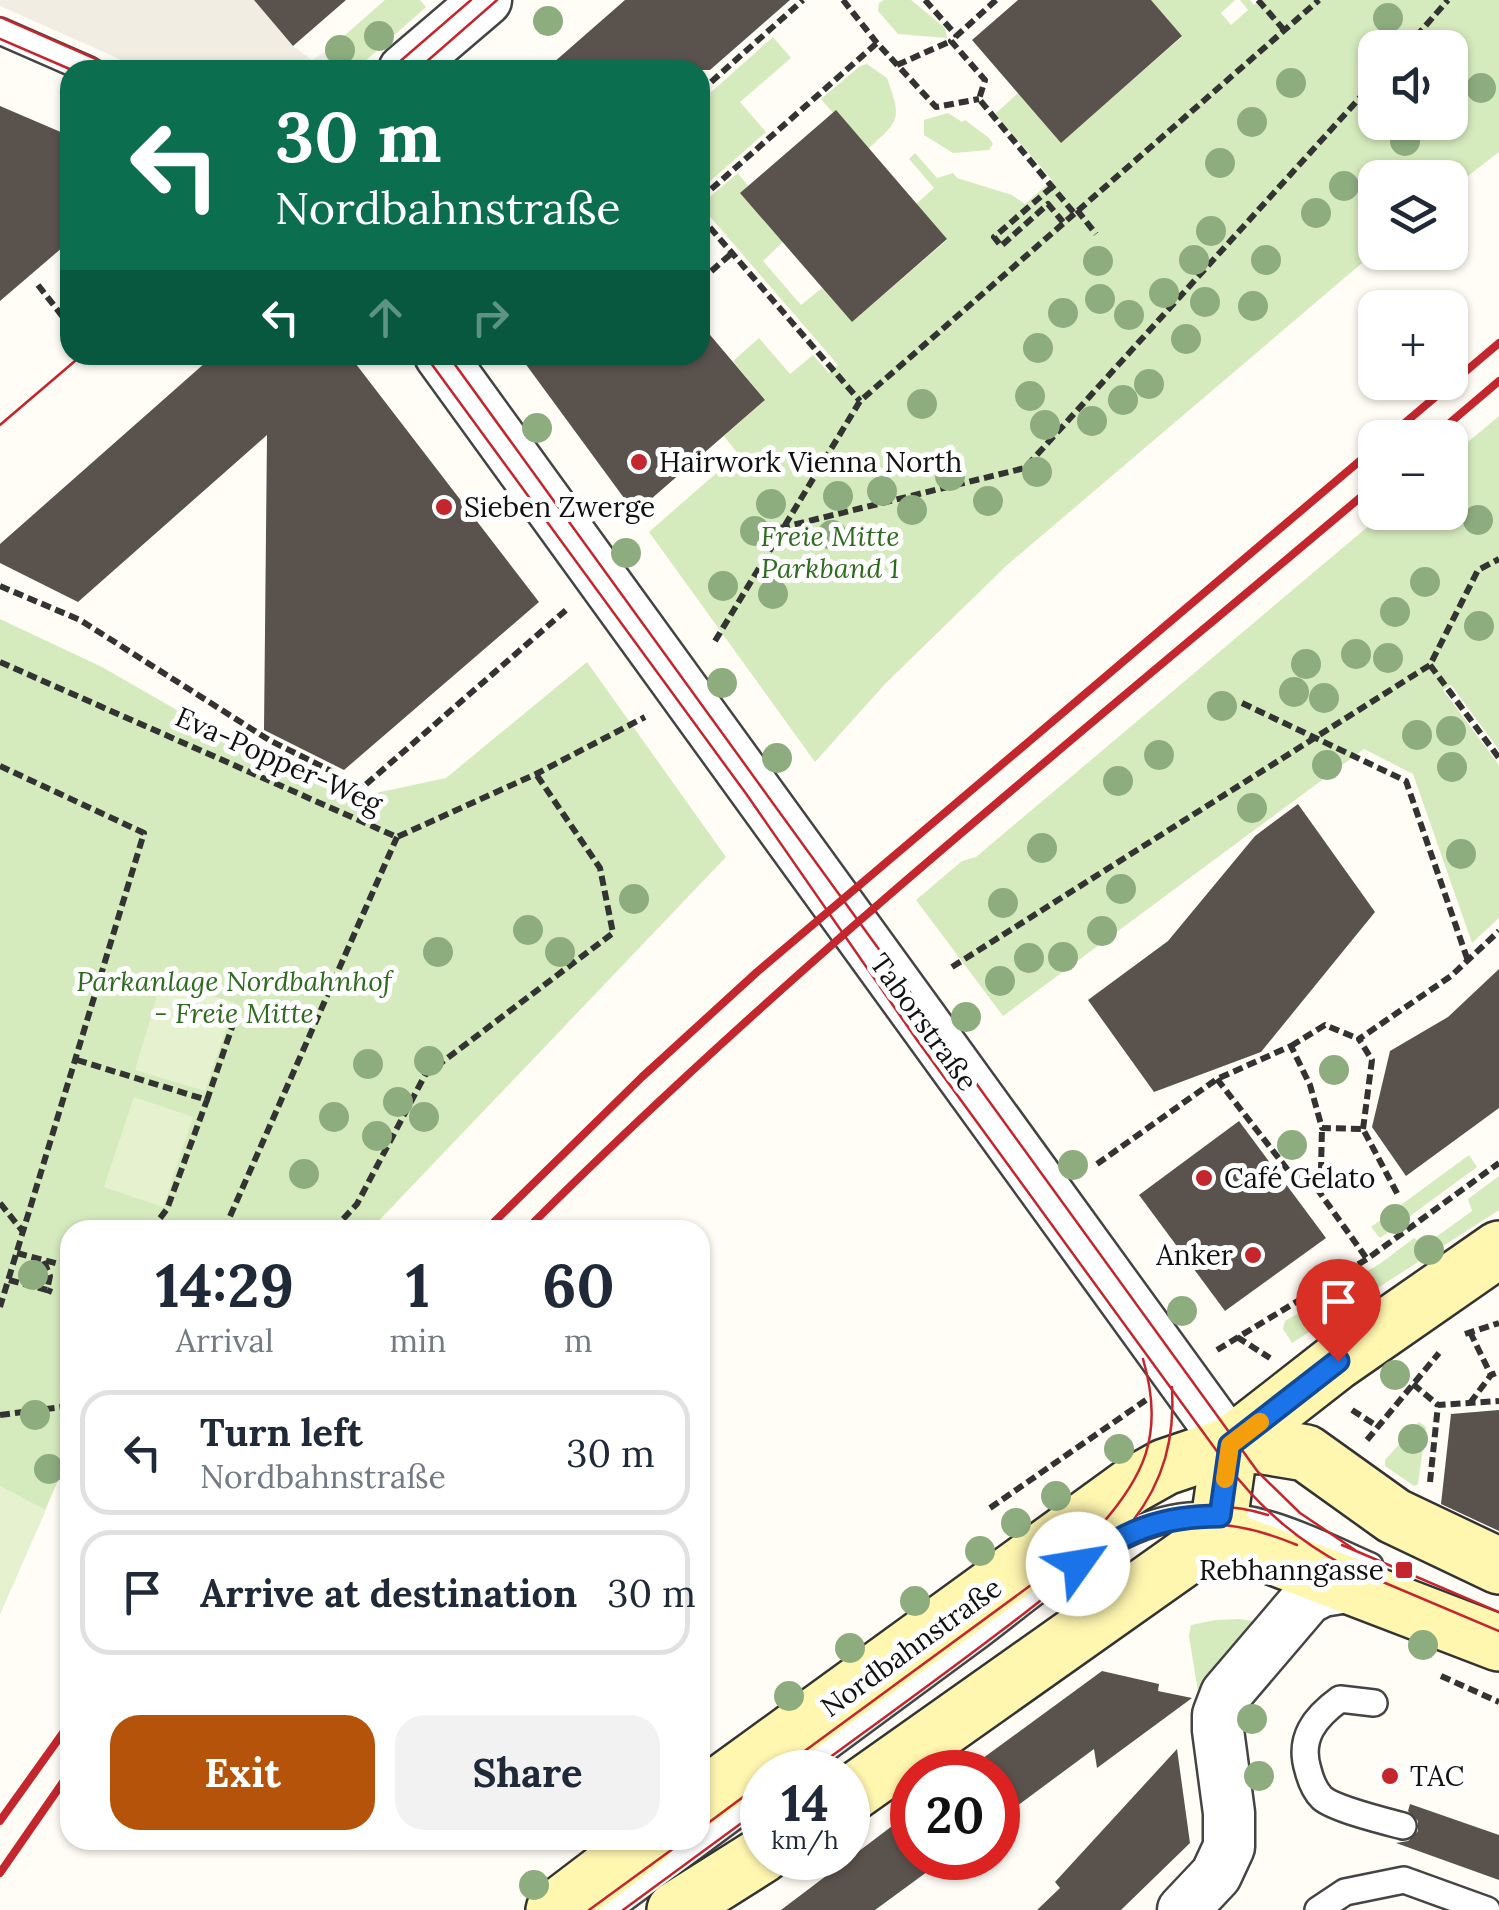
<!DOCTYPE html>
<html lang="en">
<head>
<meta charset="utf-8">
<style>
	:root { --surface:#fff; --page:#f2f2f3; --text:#1f2937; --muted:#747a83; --line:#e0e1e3; --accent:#b45309 }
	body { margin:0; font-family:Lora,serif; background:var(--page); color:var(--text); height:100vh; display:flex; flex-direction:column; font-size:38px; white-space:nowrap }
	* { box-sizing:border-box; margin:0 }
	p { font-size:32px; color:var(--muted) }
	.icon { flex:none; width:55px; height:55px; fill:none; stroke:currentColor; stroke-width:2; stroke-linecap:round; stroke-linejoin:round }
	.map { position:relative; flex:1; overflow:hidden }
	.side { position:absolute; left:60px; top:1220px; width:650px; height:630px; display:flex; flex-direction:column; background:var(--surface); border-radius:30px; box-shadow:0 2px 8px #0004 }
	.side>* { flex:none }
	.banner { position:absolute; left:60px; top:60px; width:650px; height:305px; border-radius:30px; box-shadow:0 2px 8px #0004; background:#0b6e4f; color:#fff; overflow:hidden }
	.controls { position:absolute; left:1358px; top:30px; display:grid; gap:20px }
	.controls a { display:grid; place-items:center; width:110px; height:110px; border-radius:20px; background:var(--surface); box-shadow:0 2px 8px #0004; font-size:50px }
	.speed { position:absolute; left:740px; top:1750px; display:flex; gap:20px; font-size:50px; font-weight:700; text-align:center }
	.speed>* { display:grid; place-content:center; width:130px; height:130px; border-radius:50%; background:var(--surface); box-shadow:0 2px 8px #0004; line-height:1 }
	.speed small { font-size:25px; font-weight:400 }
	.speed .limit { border:15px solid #d22; background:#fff; color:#111 }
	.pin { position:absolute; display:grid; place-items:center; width:85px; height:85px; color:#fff; margin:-102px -42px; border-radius:50% 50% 50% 0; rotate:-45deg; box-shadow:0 0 10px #0007 }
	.pin .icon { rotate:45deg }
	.me { position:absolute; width:110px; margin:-55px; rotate:58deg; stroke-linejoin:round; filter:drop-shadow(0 0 8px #0008) }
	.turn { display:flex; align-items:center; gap:35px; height:210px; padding:0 50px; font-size:45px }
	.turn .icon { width:130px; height:130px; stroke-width:2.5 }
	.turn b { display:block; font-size:70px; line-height:85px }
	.lanes { display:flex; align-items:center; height:95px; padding:0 50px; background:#0003; justify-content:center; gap:50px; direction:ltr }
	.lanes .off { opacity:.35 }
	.eta { display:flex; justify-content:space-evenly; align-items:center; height:170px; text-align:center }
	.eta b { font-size:60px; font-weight:800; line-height:70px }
	.cta { display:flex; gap:20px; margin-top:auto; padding:20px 50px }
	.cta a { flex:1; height:115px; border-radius:30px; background:var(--accent); color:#fff; font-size:40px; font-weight:800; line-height:115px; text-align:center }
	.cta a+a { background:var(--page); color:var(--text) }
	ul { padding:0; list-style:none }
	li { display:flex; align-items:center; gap:30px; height:125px; margin:0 20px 15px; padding:0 30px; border:5px solid var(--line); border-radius:30px }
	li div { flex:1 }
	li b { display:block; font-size:38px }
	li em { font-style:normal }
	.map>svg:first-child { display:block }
</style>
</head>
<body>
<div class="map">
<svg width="1499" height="1910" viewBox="0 0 1499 1910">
	<rect width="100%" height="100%" fill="#fffdf5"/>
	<!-- green -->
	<g fill="#d5ebbd" fill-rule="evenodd">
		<path d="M385,0h35l6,7 -71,63h-10l-16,-21z"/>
		<path d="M884,0h27l34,28 2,10 -49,-4 -20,-23 1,-8z"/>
		<path d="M1151,0h84l-14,13 10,12 17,-15 -8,-10h10l4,5 5,-5h240v152l-49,38v-12h-75v74l-369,314 -121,118 -70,78 -166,-230 89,-78 -14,-18 41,-36 -32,-39 26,-23 31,36 23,-19 16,18 9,-8 -138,-160 38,-32 10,13 -7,7 42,49 -20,19 38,44 21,-17 30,34 95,-82 -31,-36 18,-16 -25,-29 6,-6 22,25 16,-5 4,5 55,17 13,9 27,-24 -57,-66 23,-21 43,49 121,-105zM1375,48h75v74h-75z"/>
		<path d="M773,37l18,21 -51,44 26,30 -66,58v-88z"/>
		<path d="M867,64l20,14c15,42 13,42 -19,71l-32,-38 -3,2 -12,-14 39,-33z"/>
		<path d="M948,113l14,9 3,-2 24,18 4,6 -4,6 -36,3 -29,-18v-15z"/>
		<path d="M1499,416v334l-48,-65 -8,5 56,75v153l-27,25 -59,-169 -49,-25 -361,267 -87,-116 46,-39 14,-4 408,-344 66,-1v-55z"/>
		<path d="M0,619l102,48 141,81 114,49 89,-19 141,-116 139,195 -356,373h-300v223l-70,161z"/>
		<path d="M1469,1155l8,12 -97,71 -9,-11z"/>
		<path d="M1499,1176v34l-207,133 -9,-14 2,-8 96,-58 33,-25 11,7 47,-34 -4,-12z"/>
		<path d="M1419,1422l7,5 -8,57 -4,2 -29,-20v-6z"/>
		<path d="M1240,1619l31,5 -71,80 -11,-68 2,-11 24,-5z"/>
	</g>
	<!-- pitch -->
	<g fill="#e6f2cf">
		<path d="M162,980l73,23 -30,88 -70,-21z"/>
		<path d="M134,1097l59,20 -30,90 -59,-20z"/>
		<path d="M0,1486l46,24 -46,104z"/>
	</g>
	<!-- plaza -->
	<path fill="#f1ede2" d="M0,0h254l39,46 19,14 17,-11 16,21h-201l-144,-64z"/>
	<!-- building -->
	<g fill="#5a524d">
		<path d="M254,0h92l-53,46z"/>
		<path d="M625,0h165l-80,70h-165z"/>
		<path d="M1018,0h133l31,36 -121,107 -89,-103z"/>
		<path d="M0,106l70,30v105l-70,60z"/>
		<path d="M836,110l111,129 -95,83 -112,-129z"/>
		<path d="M700,323l65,77 -130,113 -116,-158h181z"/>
		<path d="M214,355h135l190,247 -195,168 -80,-40 3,-295 -189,167 -78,-39v-19z"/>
		<path d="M1298,804l77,108 -114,140 -107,40 -66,-92 80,-59 87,-105z"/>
		<path d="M1499,969v139l-93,68 -34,-49 18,-76 58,-34z"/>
		<path d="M1239,1121l87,117 -101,73 -86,-116z"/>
		<path d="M1499,1410v121l-58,-27 10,-90z"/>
		<path d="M1102,1671l57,13 -1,7 34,7 -95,70 -3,-19 -96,71v-48h-34z"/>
		<path d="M1177,1749l13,94 -69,67h-84l23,-22 -5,-6z"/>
		<path d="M1410,1804l89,31v45l-103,-37 12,-2 10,-10v-10l-10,-10z"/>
		<path d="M912,1811v47h34l-71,52h-94z"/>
	</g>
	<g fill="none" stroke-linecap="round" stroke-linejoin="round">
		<!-- service casing -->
		<g stroke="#444" stroke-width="30">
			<g id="service">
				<path d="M0,31l89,39"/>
				<path d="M1374,1703l-34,-4c-25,18 -42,39 -32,71 2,8 7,21 14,28 13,11 62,23 81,28"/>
				<path d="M794,1772c60,-44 119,-88 179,-132 61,-45 137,-117 216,-124 67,-6 121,23 181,50"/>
				<path d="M608,1910l154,-114"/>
				<path d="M1318,1910l27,-18 59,-12 83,30"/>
			</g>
		</g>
		<!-- minor casing -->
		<g stroke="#444" stroke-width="55">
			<g id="minor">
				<path d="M404,70l82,-70"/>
				<path d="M440,355l790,1090"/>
				<path d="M1183,1910l33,-35 13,-28v-34l-11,-83v-15l8,-21 81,-95 15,-8 31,-5"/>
			</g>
		</g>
		<!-- secondary casing -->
		<g stroke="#333" stroke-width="60">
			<g id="secondary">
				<path d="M1230,1445l34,1 42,7 88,63 105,50"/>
				<path d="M1217,1535l282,108"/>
				<path d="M848,1796l369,-261 13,-90"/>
				<path d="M700,1799l431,-313 34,-19 65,-22 105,-82 164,-114"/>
				<path d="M554,1910l92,-70"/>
				<path d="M675,1910l87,-55"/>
			</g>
		</g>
		<!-- path -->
		<g stroke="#333" stroke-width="6" stroke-dasharray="10 5" stroke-linecap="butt">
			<path d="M843,0l34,43 59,64 43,-8"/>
			<path d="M925,0l32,36"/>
			<path d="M996,0l-45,41 34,39 -6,19 95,114"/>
			<path d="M1258,0l27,31"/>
			<path d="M1406,48l42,-48"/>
			<path d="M897,65l54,-24"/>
			<path d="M700,92l103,-92"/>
			<path d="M1052,187l-58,50 7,9 47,-42 15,18"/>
			<path d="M700,199l177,-156"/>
			<path d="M1077,210l19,24"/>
			<path d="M700,216l160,185"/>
			<path d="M700,281l32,-28"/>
			<path d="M38,285l32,41"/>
			<path d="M780,528l245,-60 350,-387"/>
			<path d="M0,586l80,34 189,120 94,47 203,-177"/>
			<path d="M715,641l145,-240 459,-401"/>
			<path d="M0,662l397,175 139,-63 109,-57"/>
			<path d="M1430,665l69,93"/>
			<path d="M1242,703l164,78 62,180"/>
			<path d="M0,766l144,67 -144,474"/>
			<path d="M952,967l478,-302 48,-95 21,-11"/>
			<path d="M1291,1046l34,-21 34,14"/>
			<path d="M77,1060l130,40 31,-90"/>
			<path d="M1217,1079l74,95 24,12 52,73"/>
			<path d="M1363,1129l9,-69 -13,-21 92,-63 48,-45"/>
			<path d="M1097,1164l120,-85 74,-33 19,39 12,43 41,1 35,66"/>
			<path d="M1315,1186l6,-17 1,-41"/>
			<path d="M0,1203l24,30"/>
			<path d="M151,1230l16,-21 40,-109"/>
			<path d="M224,1230l173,-393"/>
			<path d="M333,1230l24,-26 68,-129 188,-142 -13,-65 -64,-94"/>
			<path d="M17,1253l53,14"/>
			<path d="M44,1261l6,15 -3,14 5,2"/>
			<path d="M9,1280l38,10"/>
			<path d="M1470,1332l21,43"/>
			<path d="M1465,1334l34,-11"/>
			<path d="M1237,1337l33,21"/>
			<path d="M1217,1350l150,-91 132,-96"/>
			<path d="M1413,1384l25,21"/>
			<path d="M1470,1403l21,-28 8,-3"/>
			<path d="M1352,1410l25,16"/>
			<path d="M0,1415l70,-9"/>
			<path d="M1367,1440l72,-87"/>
			<path d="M1430,1482l8,-77 61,-4"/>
			<path d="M990,1508l156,-108"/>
			<path d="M1441,1676l58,26"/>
		</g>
		<!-- service -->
		<use href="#service" stroke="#fff" stroke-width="25"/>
		<!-- minor -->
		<use href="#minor" stroke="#fff" stroke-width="50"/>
		<!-- secondary -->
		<use href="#secondary" stroke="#fff6b0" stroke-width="55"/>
		<!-- tram -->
		<g stroke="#c4262e" stroke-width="2.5">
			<path d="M0,17l121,53"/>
			<path d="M0,39l72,31"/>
			<path d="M390,70l81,-70"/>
			<path d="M417,70l80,-70"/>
			<path d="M425,355l322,440 170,245 310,425c34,44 71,76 120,102"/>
			<path d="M448,355l810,1117 42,41 55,37"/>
			<path d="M0,425l82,-70"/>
			<path d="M1132,1522c32,-41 43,-84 40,-135"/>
			<path d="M1093,1534c52,-56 72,-100 50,-175"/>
			<path d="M1342,1545l157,67"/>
			<path d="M1338,1563l161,68"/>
			<path d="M776,1772l296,-217c59,-39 125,-62 196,-40"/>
			<path d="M810,1772c64,-47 128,-93 191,-141 48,-35 96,-82 154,-100 48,-15 97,-5 142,14"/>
			<path d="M700,1829l62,-46"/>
			<path d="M589,1910l96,-70"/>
			<path d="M623,1910l139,-102"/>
		</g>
		<!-- rail -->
		<g stroke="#c4262e" stroke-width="8">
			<path d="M1387,438l112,-95"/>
			<path d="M1432,438l67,-57"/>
			<path d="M486,1230l156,-153 115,-105 618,-524"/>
			<path d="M526,1230c266,-266 562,-502 849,-745"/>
			<path d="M0,1821l70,-98"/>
			<path d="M0,1873l70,-101"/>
		</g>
	</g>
	<!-- trees -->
	<g fill="#8dad7f">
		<circle cx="1388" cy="18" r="15"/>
		<circle cx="548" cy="21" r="15"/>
		<circle cx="379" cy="36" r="15"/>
		<circle cx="340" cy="50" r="15"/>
		<circle cx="1291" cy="83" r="15"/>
		<circle cx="1481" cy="88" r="15"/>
		<circle cx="1252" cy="122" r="15"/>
		<circle cx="1405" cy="141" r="15"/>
		<circle cx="1220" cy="163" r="15"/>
		<circle cx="1344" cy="186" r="15"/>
		<circle cx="1316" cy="213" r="15"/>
		<circle cx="1211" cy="231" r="15"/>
		<circle cx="1194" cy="260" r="15"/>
		<circle cx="1266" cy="260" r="15"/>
		<circle cx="1098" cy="261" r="15"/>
		<circle cx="1164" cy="293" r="15"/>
		<circle cx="1100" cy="299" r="15"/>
		<circle cx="1205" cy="302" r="15"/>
		<circle cx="1253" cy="306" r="15"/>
		<circle cx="1063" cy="313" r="15"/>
		<circle cx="1129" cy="315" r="15"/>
		<circle cx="1186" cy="339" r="15"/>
		<circle cx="1038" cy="348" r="15"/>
		<circle cx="1149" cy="384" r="15"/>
		<circle cx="1030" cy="396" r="15"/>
		<circle cx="1123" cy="400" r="15"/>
		<circle cx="922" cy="404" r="15"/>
		<circle cx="1092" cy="421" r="15"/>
		<circle cx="1045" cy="425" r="15"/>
		<circle cx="537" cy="428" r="15"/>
		<circle cx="1037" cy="472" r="15"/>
		<circle cx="950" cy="476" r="15"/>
		<circle cx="882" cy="491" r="15"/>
		<circle cx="838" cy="496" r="15"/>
		<circle cx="988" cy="501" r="15"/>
		<circle cx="771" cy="504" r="15"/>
		<circle cx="912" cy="510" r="15"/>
		<circle cx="1478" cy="520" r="15"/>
		<circle cx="755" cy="531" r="15"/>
		<circle cx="832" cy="535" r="15"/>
		<circle cx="626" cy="553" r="15"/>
		<circle cx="1425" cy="582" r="15"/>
		<circle cx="723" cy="586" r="15"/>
		<circle cx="773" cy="594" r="15"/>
		<circle cx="1395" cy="612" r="15"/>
		<circle cx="1479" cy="626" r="15"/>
		<circle cx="1356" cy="654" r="15"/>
		<circle cx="1388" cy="658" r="15"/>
		<circle cx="1306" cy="664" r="15"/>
		<circle cx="722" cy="683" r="15"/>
		<circle cx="1294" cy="692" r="15"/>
		<circle cx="1324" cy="698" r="15"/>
		<circle cx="1222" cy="706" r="15"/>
		<circle cx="1451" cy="731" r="15"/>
		<circle cx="1417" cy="735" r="15"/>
		<circle cx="1159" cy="755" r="15"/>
		<circle cx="777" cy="758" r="15"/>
		<circle cx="1327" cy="765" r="15"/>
		<circle cx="1452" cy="767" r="15"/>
		<circle cx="1118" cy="781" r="15"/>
		<circle cx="1252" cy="808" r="15"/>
		<circle cx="1042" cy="848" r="15"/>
		<circle cx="1461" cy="854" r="15"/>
		<circle cx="1121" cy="889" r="15"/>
		<circle cx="634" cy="899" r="15"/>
		<circle cx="1003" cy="903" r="15"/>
		<circle cx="528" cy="930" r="15"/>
		<circle cx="1102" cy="931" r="15"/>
		<circle cx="438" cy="952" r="15"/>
		<circle cx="560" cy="952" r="15"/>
		<circle cx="1063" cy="957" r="15"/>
		<circle cx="1029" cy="958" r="15"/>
		<circle cx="1000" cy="981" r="15"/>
		<circle cx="966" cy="1017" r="15"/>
		<circle cx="429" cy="1061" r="15"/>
		<circle cx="368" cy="1064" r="15"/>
		<circle cx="1334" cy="1070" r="15"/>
		<circle cx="398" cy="1102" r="15"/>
		<circle cx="334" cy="1117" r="15"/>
		<circle cx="424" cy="1117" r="15"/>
		<circle cx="377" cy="1136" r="15"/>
		<circle cx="1292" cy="1145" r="15"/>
		<circle cx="1073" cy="1165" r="15"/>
		<circle cx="304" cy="1174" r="15"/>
		<circle cx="1395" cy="1219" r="15"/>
		<circle cx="1429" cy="1250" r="15"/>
		<circle cx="33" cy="1275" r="15"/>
		<circle cx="1351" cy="1293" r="15"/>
		<circle cx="1182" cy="1311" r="15"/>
		<circle cx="1395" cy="1375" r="15"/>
		<circle cx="35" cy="1415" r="15"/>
		<circle cx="1413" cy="1439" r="15"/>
		<circle cx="1119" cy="1449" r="15"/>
		<circle cx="49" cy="1469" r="15"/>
		<circle cx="1056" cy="1496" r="15"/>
		<circle cx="1016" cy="1523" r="15"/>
		<circle cx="980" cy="1551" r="15"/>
		<circle cx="915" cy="1601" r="15"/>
		<circle cx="1423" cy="1645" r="15"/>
		<circle cx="850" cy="1648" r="15"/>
		<circle cx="789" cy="1696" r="15"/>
		<circle cx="1252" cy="1719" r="15"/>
		<circle cx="1259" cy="1776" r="15"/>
		<circle cx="534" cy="1885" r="15"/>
	</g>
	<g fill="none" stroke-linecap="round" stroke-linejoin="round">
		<!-- route casing -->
		<g stroke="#114b97" stroke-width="25">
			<path id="route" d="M1078,1564c49,-33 82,-48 142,-48l10,-71 108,-84"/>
		</g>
		<!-- route -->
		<use href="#route" stroke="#1a73e8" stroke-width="18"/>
		<!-- slow -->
		<path stroke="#f59e0b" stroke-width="18" d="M1225,1479l5,-34 30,-23"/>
	</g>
	<!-- markers -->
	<g fill="#c4262e" stroke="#fff" stroke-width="4">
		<circle cx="639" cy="462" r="10"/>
		<circle cx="444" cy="507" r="10"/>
		<circle cx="1204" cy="1178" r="10"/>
		<circle cx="1253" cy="1255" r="10"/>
		<rect x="1394" y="1560" width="20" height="20" rx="5"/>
		<circle cx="1390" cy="1776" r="10"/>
	</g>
	<g text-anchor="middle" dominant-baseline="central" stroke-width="10" stroke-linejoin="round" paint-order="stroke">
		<!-- poi labels -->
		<g font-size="28" fill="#111" stroke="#fff" text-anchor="start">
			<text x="659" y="462">Hairwork Vienna North</text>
			<text x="464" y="507">Sieben Zwerge</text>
			<text x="1224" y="1178">Café Gelato</text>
			<text x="1233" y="1255" text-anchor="end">Anker</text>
			<text x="1384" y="1570" text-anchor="end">Rebhanngasse</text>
			<text x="1410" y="1776">TAC</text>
		</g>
		<!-- park labels -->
		<g font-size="28" font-style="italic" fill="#2f6b1f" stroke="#fff">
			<text x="830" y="536">Freie Mitte<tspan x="830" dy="32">Parkband 1</tspan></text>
			<text x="234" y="981">Parkanlage Nordbahnhof<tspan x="234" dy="32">- Freie Mitte</tspan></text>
		</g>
		<!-- street labels -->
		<g font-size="28" fill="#111" stroke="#fff">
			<text transform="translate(279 760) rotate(24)">Eva-Popper-Weg</text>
			<text transform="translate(924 1022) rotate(54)">Taborstraße</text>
			<text transform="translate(911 1647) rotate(-36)">Nordbahnstraße</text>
		</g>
	</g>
</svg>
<div class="controls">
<a><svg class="icon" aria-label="sound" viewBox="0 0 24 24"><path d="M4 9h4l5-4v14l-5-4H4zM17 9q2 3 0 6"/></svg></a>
<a><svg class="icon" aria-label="layers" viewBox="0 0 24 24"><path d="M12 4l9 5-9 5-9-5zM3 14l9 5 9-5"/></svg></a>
<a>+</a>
<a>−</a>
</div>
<div class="speed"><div>14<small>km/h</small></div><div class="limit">20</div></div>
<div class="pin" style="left:1338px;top:1361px;background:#d93025"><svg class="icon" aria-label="arrive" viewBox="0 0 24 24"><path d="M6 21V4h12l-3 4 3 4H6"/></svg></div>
<svg class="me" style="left:1078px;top:1564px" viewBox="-20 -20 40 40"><circle r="19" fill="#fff"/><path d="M0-13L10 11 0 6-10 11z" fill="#1a73e8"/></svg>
<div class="banner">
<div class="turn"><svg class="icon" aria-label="left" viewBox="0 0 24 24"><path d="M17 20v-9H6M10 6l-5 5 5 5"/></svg><div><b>30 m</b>Nordbahnstraße</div></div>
<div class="lanes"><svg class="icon" aria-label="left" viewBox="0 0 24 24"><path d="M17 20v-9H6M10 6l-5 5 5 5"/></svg><svg class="icon off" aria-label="ahead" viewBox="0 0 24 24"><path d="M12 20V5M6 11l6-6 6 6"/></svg><svg class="icon off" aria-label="right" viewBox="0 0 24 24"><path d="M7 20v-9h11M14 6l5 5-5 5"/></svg></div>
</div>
<section class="side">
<div class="eta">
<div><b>14:29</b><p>Arrival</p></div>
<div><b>1</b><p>min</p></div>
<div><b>60</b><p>m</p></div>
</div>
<ul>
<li><svg class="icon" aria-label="left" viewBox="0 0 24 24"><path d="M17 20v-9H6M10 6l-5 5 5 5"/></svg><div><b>Turn left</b><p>Nordbahnstraße</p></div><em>30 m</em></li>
<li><svg class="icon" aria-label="arrive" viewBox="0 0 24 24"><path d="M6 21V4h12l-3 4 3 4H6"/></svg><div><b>Arrive at destination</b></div><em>30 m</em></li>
</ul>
<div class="cta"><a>Exit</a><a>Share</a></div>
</section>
</div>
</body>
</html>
